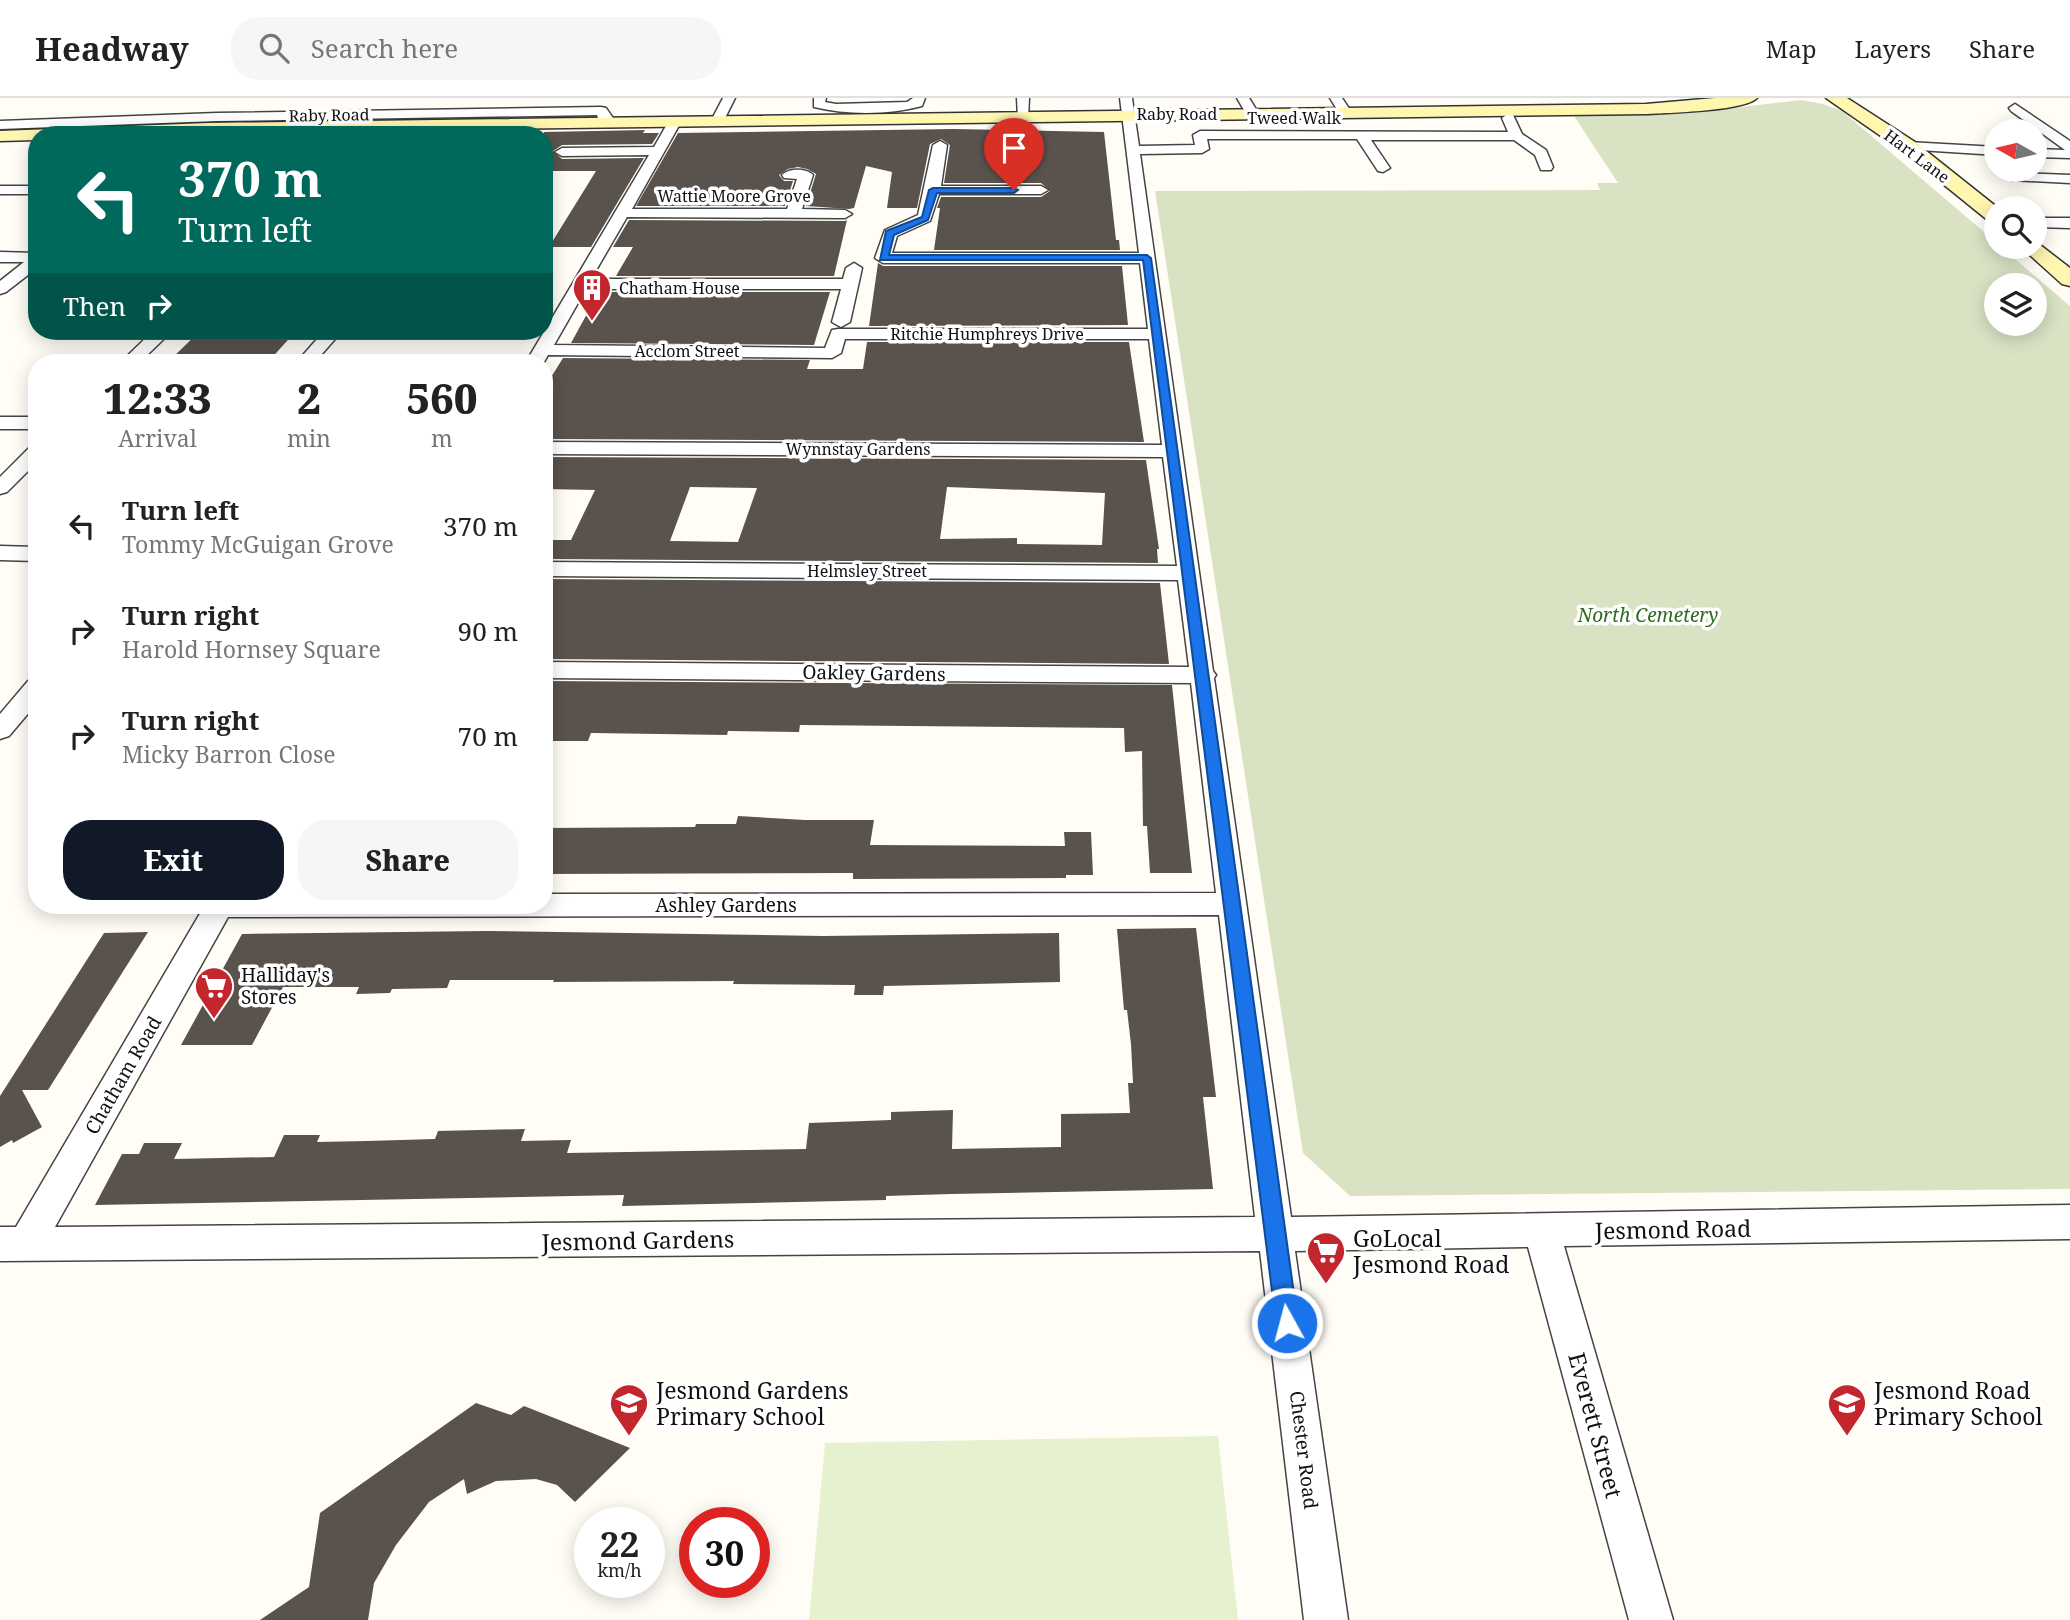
<!DOCTYPE html>
<html lang="en">
<head>
<meta charset="utf-8">
<style>
	:root { --surface:#fff; --page:#f6f6f6; --text:#222; --muted:#767676; --line:#e0e0e0; --accent:#111827 }
	body { margin:0; font-family:"Noto Serif",serif; background:var(--page); color:var(--text); height:100vh; display:flex; flex-direction:column; font-size:26px; white-space:nowrap }
	* { box-sizing:border-box; margin:0 }
	p { font-size:23px; color:var(--muted) }
	.icon { flex:none; width:38px; height:38px; fill:none; stroke:currentColor; stroke-width:2; stroke-linecap:round; stroke-linejoin:round }
	.map { position:relative; flex:1; overflow:hidden }
	.sheet { position:absolute; left:28px; top:256px; width:525px; height:560px; display:flex; flex-direction:column; background:var(--surface); border-radius:28px; box-shadow:0 4px 18px #0003 }
	.sheet>* { flex:none }
	.top-card { position:absolute; left:28px; top:28px; width:525px; height:214px; border-radius:28px; box-shadow:0 4px 18px #0003; background:#00695c; color:#fff; overflow:hidden }
	.needle { width:46px; rotate:278deg }
	.buttons { position:absolute; left:1984px; top:21px; display:grid; gap:14px }
	.buttons a { display:grid; place-items:center; width:63px; height:63px; border-radius:50%; background:var(--surface); box-shadow:0 4px 18px #0003; font-size:35px }
	.speed { position:absolute; left:574px; top:1409px; display:flex; gap:14px; font-size:35px; font-weight:700; text-align:center }
	.speed>* { display:grid; place-content:center; width:91px; height:91px; border-radius:50%; background:var(--surface); box-shadow:0 4px 18px #0003; line-height:1 }
	.speed small { font-size:18px; font-weight:400 }
	.speed .limit { border:10px solid #d22; background:#fff; color:#111 }
	.pin { position:absolute; display:grid; place-items:center; width:60px; height:60px; color:#fff; margin:-72px -30px; border-radius:50% 50% 50% 0; rotate:-45deg; box-shadow:0 0 7px #0007 }
	.pin .icon { rotate:45deg }
	.me { position:absolute; width:77px; margin:-38px; rotate:353deg; stroke-linejoin:round; filter:drop-shadow(0 0 5px #0008) }
	.turn { display:flex; align-items:center; gap:24px; height:147px; padding:0 35px; font-size:32px }
	.turn .icon { width:91px; height:91px; stroke-width:2.5 }
	.turn b { display:block; font-size:49px; line-height:60px }
	.then { display:flex; align-items:center; height:66px; padding:0 35px; background:#0003; gap:14px; font-size:26px }
	.eta { display:flex; justify-content:space-evenly; align-items:center; height:119px; text-align:center }
	.eta b { font-size:42px; font-weight:800; line-height:49px }
	.button { display:flex; gap:14px; margin-top:auto; padding:14px 35px }
	.button a { flex:1; height:80px; border-radius:28px; background:var(--accent); color:#fff; font-size:28px; font-weight:800; line-height:80px; text-align:center }
	.button a+a { background:var(--page); color:var(--text) }
	ul { padding:0; list-style:none }
	li { display:flex; align-items:center; gap:21px; height:105px; padding:0 35px }
	li div { flex:1 }
	li b { display:block; font-size:26px }
	li em { font-style:normal }
	header { display:flex; align-items:center; gap:42px; box-sizing:border-box; height:98px; padding:0 35px; background:var(--surface); border-bottom:2px solid var(--line) }
	header strong { font-size:33px }
	nav { display:flex; gap:38px; margin-inline-start:auto; font-size:24px }
	.search { width:490px; height:63px; background:var(--page); display:flex; align-items:center; gap:18px; box-sizing:border-box; padding:0 24px; border-radius:28px; color:var(--muted); font-size:26px }
	.map>svg:first-child { display:block }
</style>
</head>
<body>
<header>
<strong>Headway</strong>
<div class="search"><svg class="icon" aria-label="search" viewBox="0 0 24 24"><circle cx="10" cy="10" r="6"/><path d="M15 15l6 6"/></svg>Search here</div>
<nav><a>Map</a><a>Layers</a><a>Share</a></nav>
</header>
<div class="map">
<svg width="2070" height="1522" viewBox="0 0 2070 1522">
	<rect width="100%" height="100%" fill="#fffdf5"/>
	<!-- cemetery -->
	<path fill="#d9e3c4" fill-rule="evenodd" d="M1801,2l22,4 19,7 155,132v4h4l69,59v883l-720,7 -47,-43 -148,-962 445,-1 -3,-7h21l-44,-67 123,-4zM1997,187h38v39h-38z"/>
	<!-- pitch -->
	<path fill="#e6f2cf" d="M1218,1338l20,184h-429l16,-177z"/>
	<!-- building -->
	<g fill="#5a524d" fill-rule="evenodd">
		<path d="M954,31l150,3 12,108h3l1,10h-186l6,-42h-3l4,-11h100l9,-6 -9,-8h-97l6,-38 -9,-6 -11,5 -13,64h-30l5,-36 -26,-6 -12,42 -5,1 -43,-3 10,-32 -9,-5 -9,-2 -10,2 -9,6 5,6h9l-8,25h-149l42,-73z"/>
		<path d="M645,32l-2,3h16l-7,11 -90,1 -9,6 9,8 82,-1 -53,89h-42l47,-76h-52v-39z"/>
		<path d="M629,122l216,1 2,-1 -13,56h-218l17,-29h-20z"/>
		<path d="M878,165l5,3h239l6,59 -259,1z"/>
		<path d="M608,194h222l-16,53 -243,-2 17,-31 11,-3z"/>
		<path d="M200,233h96l-28,31h-100z"/>
		<path d="M867,244h262l15,100 -600,-3v-60h6l13,-21 247,2 -3,9h56z"/>
		<path d="M544,359l602,3 13,89h-2l1,14 -614,-4v-19h27l24,-50 -51,-1zM690,389l67,1 -19,54 -68,-1zM947,389l158,6 -3,52 -85,-1v-6l-77,1z"/>
		<path d="M544,481l616,4 9,81 -625,-5z"/>
		<path d="M544,583l628,4 20,188h-42l-3,-47h-4l-1,-75 -17,1 -1,-24 -324,-3 -1,7 -71,-1 -1,4 -136,-2 -3,8h-44z"/>
		<path d="M738,718l67,4h69l-4,25 195,1 -1,-14h27l2,43h-27v3l-213,1v-6l-309,1v-46l151,-1 1,-3h40z"/>
		<path d="M1196,830l20,169h-13l10,92 -262,5 -65,2v4l-264,6 2,-11 -529,10 27,-51h17l5,-11h38l-8,16 100,-2 10,-22h36l-3,7 50,-1 68,-2 3,-8 87,-2 -4,12 50,-1 -4,13 239,-4 3,-26 82,-3v-8l62,-2 -1,39 109,-2v-33l69,-1 -2,-30h5l-2,-39 -4,-34h-3l-7,-81z"/>
		<path d="M487,833l336,5 236,-3 1,49 -176,4 -1,9h-29l1,-10 -122,-1 1,-3 -181,1 1,-2h-104l-3,8 -55,1 -2,4 -34,1 3,-7h-76l-31,58h-71l61,-111z"/>
		<path d="M148,834l-100,158h-26l20,37 -29,16 -1,-3 -12,7v-51l104,-163z"/>
		<path d="M476,1305l35,12 13,-9 106,42 -55,54 -18,-17 -21,-6 -40,2 -29,13 -3,-15 -35,23 -33,43 -22,38 -6,37h-108l49,-33 11,-74z"/>
	</g>
	<g fill="none" stroke-linecap="round" stroke-linejoin="round">
		<!-- street casing -->
		<g stroke="#444" stroke-width="3">
			<g id="street">
				<path d="M723,0h12l-13,26h-10l-1,-3z"/>
				<path d="M814,0h12l-1,4 11,2 71,-2 6,-4h12l-3,8c-33,9 -75,9 -108,1z"/>
				<path d="M1017,0h12l-1,21h-10z"/>
				<path d="M1120,0h12l7,48 56,-1 -2,-10 7,-4 308,1 -6,-14 6,-4 5,1 9,19 24,16 7,17 -2,3h-10l-6,-15 -21,-15h-143l19,28 -7,4 -5,-1 -21,-32h-150l2,10 -7,4 -62,1 73,517 3,4 -2,3 77,539 779,-12v34l-506,7 109,374h-44l-101,-373 -233,4 53,369h-44l-44,-369 -1260,10v-34h16l189,-322h339v-11l672,-1 -25,-210 -647,-5v-16l645,5 -11,-87 -634,-4v-14l633,4 -14,-109 -619,-3v-12l618,3 -13,-106h-304l-4,14 -9,5 -284,-3 -4,7h-18l123,-207 -87,1 -7,-4 7,-4 92,-1 16,-28 5,-1 6,4 -49,87h155l10,-30 -13,-1 -2,-3c7,-7 24,-7 31,0l-11,34 43,1 7,4 -7,4 -218,-1 -36,62h252l3,-11 8,-5 8,5 -12,54 -9,5 -9,-5 9,-33h-255l-32,56 271,3 7,-18 6,-1h310l-8,-66h-257l-8,-5 10,-28 33,-15 15,-70 7,-4 7,4 -6,41h100l7,4 -7,4h-102l-9,27 -33,15 -5,17h247zM1219,817l36,302 -1200,10 173,-310z"/>
				<path d="M1237,0h12l10,16 -1,3h-10z"/>
				<path d="M1330,0h12l10,15 -1,3h-10z"/>
				<path d="M2015,6l55,37v17l-35,-1v-8l30,1 -54,-39 -2,-3z"/>
				<path d="M601,9l5,1 7,10 -3,8h-10l-3,-11 -380,6 -217,8v-8l217,-8z"/>
				<path d="M1908,44l89,5v8l-94,-6v-6z"/>
				<path d="M2017,75l53,2v8l-58,-3 -2,-3z"/>
				<rect x="0" y="88" width="37" height="8"/>
				<path d="M2035,120h35v10l-35,-1z"/>
				<path d="M0,154l37,1v15l-31,24 -6,2v-13l24,-19h-24z"/>
				<path d="M153,233h19l-32,31h-19z"/>
				<path d="M324,233h18l-27,31h-18z"/>
				<rect x="0" y="319" width="37" height="12"/>
				<path d="M37,347v17l-30,30 -7,2v-17l30,-30z"/>
				<path d="M0,448l37,1v14l-37,-1z"/>
				<path d="M37,581v24l-28,33 -9,3v-25l28,-33z"/>
			</g>
		</g>
		<!-- secondary casing -->
		<g stroke="#333" stroke-width="3">
			<g id="secondary">
				<path d="M1715,0h42c-12,13 -90,15 -111,16l-1609,21v5l-37,1v-10l208,-8 1438,-19z"/>
				<path d="M1826,0h21l68,44 83,66 -1,16 -7,-2 -89,-72z"/>
				<path d="M2035,143l35,27v18l-8,-2 -41,-37h14z"/>
			</g>
		</g>
		<!-- street -->
		<use href="#street" fill="#fff" fill-rule="evenodd"/>
		<!-- secondary -->
		<use href="#secondary" fill="#fff6b0" fill-rule="evenodd"/>
	</g>
	<!-- route -->
	<path fill="#1a73e8" stroke="#114b97" stroke-width="2" d="M933,90h81l4,2 -4,3h-77l-9,27 -34,15 -5,20h258l4,3 147,1065 -3,7 -8,3 -7,-3 -4,-7 -133,-1063h-263l6,-29 36,-14 7,-27z"/>
	<!-- icons -->
	<defs>
		<g id="building-pin" transform="scale(2.0125)"><path d="M0 17L-7.5 6A9.5 9.5 0 1 1 7.5 6Z" fill="#c4262e" stroke="#fff"/><path d="M-4-6H4V6H1V3H-1V6H-4ZM-2.5-4.3h1.7v1.8h-1.7ZM.8-4.3h1.7v1.8H.8ZM-2.5-1h1.7V.8h-1.7ZM.8-1h1.7V.8H.8Z" fill="#fff"/></g>
		<g id="supermarket-pin" transform="scale(2.0125)"><path d="M0 17L-7.5 6A9.5 9.5 0 1 1 7.5 6Z" fill="#c4262e" stroke="#fff"/><path d="M-6-5.5h2.5l.6 2H6L4.5 2H-2.5L-4.4-4H-6ZM-1.5 3.2a1.3 1.3 0 1 0 .1 0ZM3 3.2a1.3 1.3 0 1 0 .1 0Z" fill="#fff"/></g>
		<g id="school-pin" transform="scale(2.0125)"><path d="M0 17L-7.5 6A9.5 9.5 0 1 1 7.5 6Z" fill="#c4262e" stroke="#fff"/><path d="M0-5L7-2L0 1L-7-2ZM-4 1L0 2.5L4 1V4Q0 6-4 4Z" fill="#fff"/></g>
	</defs>
	<g fill-rule="evenodd">
		<use href="#building-pin" x="592" y="190"/>
		<use href="#supermarket-pin" x="214" y="888"/>
		<use href="#supermarket-pin" x="1326" y="1153"/>
		<use href="#school-pin" x="629" y="1305"/>
		<use href="#school-pin" x="1847" y="1305"/>
	</g>
	<g text-anchor="middle" dominant-baseline="central" stroke-width="7" stroke-linejoin="round" paint-order="stroke">
		<!-- far-street labels -->
		<g font-size="16" fill="#111" stroke="#fff">
			<text x="1177" y="16">Raby Road</text>
			<text transform="translate(329 17) rotate(-1)">Raby Road</text>
			<text x="1294" y="20">Tweed Walk</text>
			<text transform="translate(1917 58) rotate(37)">Hart Lane</text>
			<text x="734" y="98">Wattie Moore Grove</text>
			<text x="987" y="236">Ritchie Humphreys Drive</text>
			<text x="687" y="253">Acclom Street</text>
			<text x="858" y="351">Wynnstay Gardens</text>
			<text x="867" y="473">Helmsley Street</text>
		</g>
		<!-- far-poi labels -->
		<g font-size="16" fill="#111" stroke="#fff" text-anchor="start">
			<text x="619" y="190">Chatham House</text>
		</g>
		<!-- park labels -->
		<g font-size="19" font-style="italic" fill="#2f6b1f" stroke="#fff">
			<text x="1648" y="517">North Cemetery</text>
		</g>
		<!-- street labels -->
		<g font-size="19" fill="#111" stroke="#fff">
			<text transform="translate(874 575) rotate(1)">Oakley Gardens</text>
			<text x="726" y="807">Ashley Gardens</text>
			<text transform="translate(123 977) rotate(-60)">Chatham Road</text>
			<text transform="translate(1304 1352) rotate(83)">Chester Road</text>
		</g>
		<!-- poi labels -->
		<g font-size="19" fill="#111" stroke="#fff" text-anchor="start">
			<text x="241" y="877">Halliday's<tspan x="241" dy="22">Stores</tspan></text>
		</g>
		<!-- near-street labels -->
		<g font-size="23" fill="#111" stroke="#fff">
			<text transform="translate(1673 1131) rotate(-1)">Jesmond Road</text>
			<text transform="translate(638 1142) rotate(-1)">Jesmond Gardens</text>
			<text transform="translate(1596 1327) rotate(75)">Everett Street</text>
		</g>
		<!-- near-poi labels -->
		<g font-size="23" fill="#111" stroke="#fff" text-anchor="start">
			<text x="1353" y="1140">GoLocal<tspan x="1353" dy="26">Jesmond Road</tspan></text>
			<text x="656" y="1292">Jesmond Gardens<tspan x="656" dy="26">Primary School</tspan></text>
			<text x="1874" y="1292">Jesmond Road<tspan x="1874" dy="26">Primary School</tspan></text>
		</g>
	</g>
</svg>
<div class="buttons">
<a><svg class="needle" viewBox="-14 -14 28 28"><path d="M0-13l5 13h-10z" fill="#e53935"/><path d="M0 13l5-13h-10z" fill="#767676"/></svg></a>
<a><svg class="icon" aria-label="search" viewBox="0 0 24 24"><circle cx="10" cy="10" r="6"/><path d="M15 15l6 6"/></svg></a>
<a><svg class="icon" aria-label="layers" viewBox="0 0 24 24"><path d="M12 4l9 5-9 5-9-5zM3 14l9 5 9-5"/></svg></a>
</div>
<div class="speed"><div>22<small>km/h</small></div><div class="limit">30</div></div>
<div class="pin" style="left:1014px;top:92px;background:#d93025"><svg class="icon" aria-label="arrive" viewBox="0 0 24 24"><path d="M6 21V4h12l-3 4 3 4H6"/></svg></div>
<svg class="me" style="left:1287px;top:1225px" viewBox="-20 -20 40 40"><circle r="17" fill="#1a73e8" stroke="#fff" stroke-width="3"/><path d="M0-11L8 9 0 5-8 9z" fill="#fff"/></svg>
<div class="top-card">
<div class="turn"><svg class="icon" aria-label="left" viewBox="0 0 24 24"><path d="M17 20v-9H6M10 6l-5 5 5 5"/></svg><div><b>370 m</b>Turn left</div></div>
<div class="then">Then<svg class="icon" aria-label="right" viewBox="0 0 24 24"><path d="M7 20v-9h11M14 6l5 5-5 5"/></svg></div>
</div>
<section class="sheet">
<div class="eta">
<div><b>12:33</b><p>Arrival</p></div>
<div><b>2</b><p>min</p></div>
<div><b>560</b><p>m</p></div>
</div>
<ul>
<li><svg class="icon" aria-label="left" viewBox="0 0 24 24"><path d="M17 20v-9H6M10 6l-5 5 5 5"/></svg><div><b>Turn left</b><p>Tommy McGuigan Grove</p></div><em>370 m</em></li>
<li><svg class="icon" aria-label="right" viewBox="0 0 24 24"><path d="M7 20v-9h11M14 6l5 5-5 5"/></svg><div><b>Turn right</b><p>Harold Hornsey Square</p></div><em>90 m</em></li>
<li><svg class="icon" aria-label="right" viewBox="0 0 24 24"><path d="M7 20v-9h11M14 6l5 5-5 5"/></svg><div><b>Turn right</b><p>Micky Barron Close</p></div><em>70 m</em></li>
</ul>
<div class="button"><a>Exit</a><a>Share</a></div>
</section>
</div>
</body>
</html>
